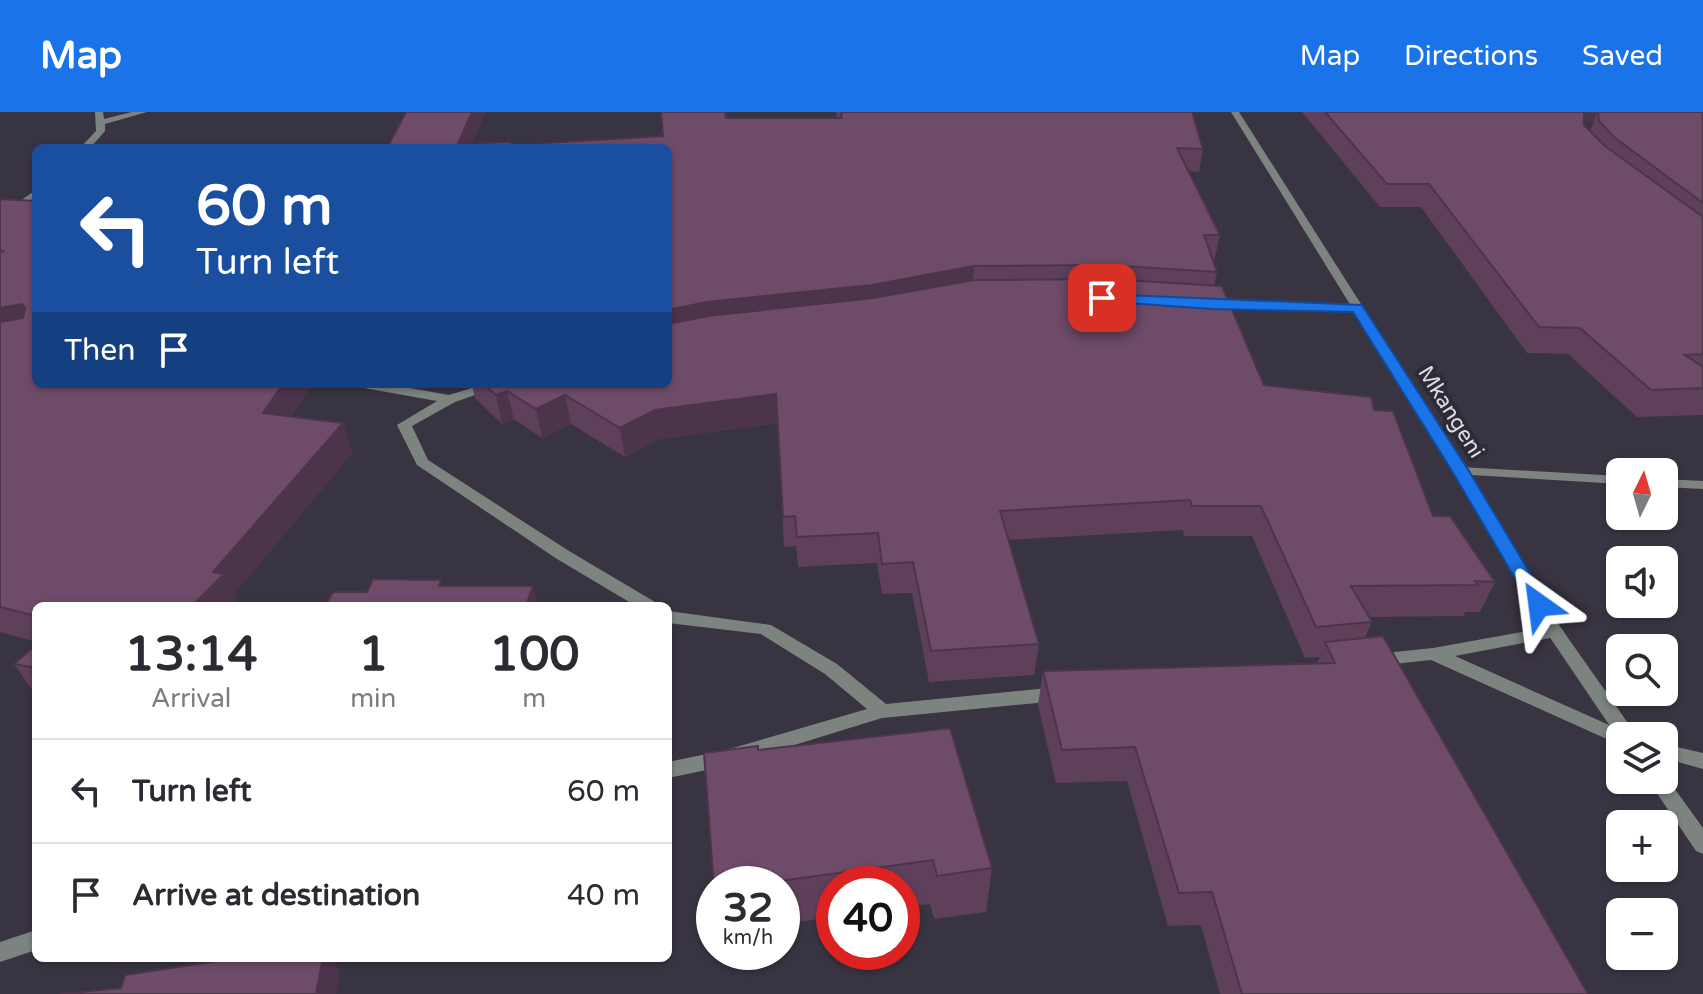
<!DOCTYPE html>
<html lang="en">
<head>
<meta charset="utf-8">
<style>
	:root { --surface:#fff; --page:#f7f7f7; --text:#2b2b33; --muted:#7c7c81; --line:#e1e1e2; --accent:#1a73e8 }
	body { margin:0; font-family:"Varela Round",sans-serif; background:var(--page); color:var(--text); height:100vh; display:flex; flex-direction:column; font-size:30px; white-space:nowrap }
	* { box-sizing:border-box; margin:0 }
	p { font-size:26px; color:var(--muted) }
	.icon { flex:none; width:44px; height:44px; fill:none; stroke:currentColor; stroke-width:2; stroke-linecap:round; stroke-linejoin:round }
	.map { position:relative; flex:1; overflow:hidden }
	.panel { position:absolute; left:32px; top:490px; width:640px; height:360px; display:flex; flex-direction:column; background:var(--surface); border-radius:12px; box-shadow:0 2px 6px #0004 }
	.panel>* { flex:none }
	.top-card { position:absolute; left:32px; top:32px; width:640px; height:244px; border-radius:12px; box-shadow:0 2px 6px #0004; background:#1a4fa0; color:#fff; overflow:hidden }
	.needle { width:52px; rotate:5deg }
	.fabs { position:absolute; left:1606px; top:346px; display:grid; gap:16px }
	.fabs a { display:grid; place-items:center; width:72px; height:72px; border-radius:12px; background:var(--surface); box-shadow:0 2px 6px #0004; font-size:40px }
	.speed { position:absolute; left:696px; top:754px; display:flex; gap:16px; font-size:40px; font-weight:700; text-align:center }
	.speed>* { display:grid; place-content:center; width:104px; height:104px; border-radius:50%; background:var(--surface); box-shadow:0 2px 6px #0004; line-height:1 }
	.speed small { font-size:20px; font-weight:400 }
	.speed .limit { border:12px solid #d22; background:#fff; color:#111 }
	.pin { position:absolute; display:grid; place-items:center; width:68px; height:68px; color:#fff; margin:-34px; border-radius:16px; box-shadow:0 4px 12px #0006 }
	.me { position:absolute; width:88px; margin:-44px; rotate:329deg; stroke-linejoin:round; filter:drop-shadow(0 0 6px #0008) }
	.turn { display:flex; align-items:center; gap:28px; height:168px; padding:0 32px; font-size:36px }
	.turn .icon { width:104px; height:104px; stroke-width:2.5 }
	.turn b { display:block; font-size:56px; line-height:68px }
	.then { display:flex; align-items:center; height:76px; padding:0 32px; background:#0003; gap:16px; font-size:30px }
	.eta { display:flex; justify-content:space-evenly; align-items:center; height:136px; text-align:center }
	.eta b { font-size:48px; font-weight:700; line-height:56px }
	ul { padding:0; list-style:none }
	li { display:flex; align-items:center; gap:24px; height:104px; padding:0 32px; border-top:2px solid var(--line) }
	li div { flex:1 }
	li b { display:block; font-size:30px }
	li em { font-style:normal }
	header { display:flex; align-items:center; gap:48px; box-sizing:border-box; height:112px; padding:0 40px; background:var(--accent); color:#fff }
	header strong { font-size:38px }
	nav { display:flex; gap:44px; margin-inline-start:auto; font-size:28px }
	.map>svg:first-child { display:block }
</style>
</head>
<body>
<header>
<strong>Map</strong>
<nav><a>Map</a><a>Directions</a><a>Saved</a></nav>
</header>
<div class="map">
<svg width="1703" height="882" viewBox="0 0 1703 882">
	<rect width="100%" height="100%" fill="#393441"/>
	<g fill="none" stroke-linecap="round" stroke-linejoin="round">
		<!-- minor -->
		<g fill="#7d8480" fill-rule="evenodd">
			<path d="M95,0h8l1,7 28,-7h15l-42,12v7l-15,17h-10l16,-17z"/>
			<path d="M36,78v8l-36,25v-8z"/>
			<path d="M1211,189l146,3 6,4 -6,4 -150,-4 -2,-3z"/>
			<path d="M357,272h30l62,11 36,-11h21l-51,18 -43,24 16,34 141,91 86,51 2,4h-21l-79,-47 -140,-94 -20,-40 40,-24 -73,-13z"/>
			<path d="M1460,355l160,9v8l-165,-10 -2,-3z"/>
			<path d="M1664,367l39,2v8l-39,-2z"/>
			<path d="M668,499l103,14 66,39 49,40 172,-17 6,2 3,5 -3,5 -6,2 -176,17 -156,48 -58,12v-16l58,-12 141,-41 -42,-35 -64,-40 -93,-11z"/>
			<path d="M1555,514l6,2 3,4 -3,4 -106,20 172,77 1,3h-8v9l-189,-85 -56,6 -6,-2 -3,-4 3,-4 6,-2 58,-6z"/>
			<path d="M1664,632l39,9v16l-39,-11z"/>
			<path d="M36,818v20l-36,12v-20z"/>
		</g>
		<!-- tertiary -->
		<g fill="#7d8480" fill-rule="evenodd">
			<path d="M1231,0h8l228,359 94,157 76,108h-17v5l-71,-105 -96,-165z"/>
			<path d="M1664,662l39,54v26l-7,-3 -48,-71h16z"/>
		</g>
	</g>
	<!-- wall -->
	<g fill="#5e405a" fill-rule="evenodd">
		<path d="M406,0h79l-13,32 40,-2v3l151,-9 63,-18h111l-1,-6h356l11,37 -4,23 -10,-1 31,64 -6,26 -1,-1 4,12 -3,13 50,100 110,25 59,106 62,66 -15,30h-15l-1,4 -95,1 3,5 -7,16 223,356h-368l-19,-69 -33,1 -41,-145 -71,2 -18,-78 5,-34 274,-8 3,-6 -15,1 -53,-122h-68l-1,-6 -175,10 31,104 -5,31 -105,7 -17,-89 -30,1 -5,-31 -79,4 -2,-21 -12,1 -7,-124 -118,16 -34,18 -54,-33 -29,14 -28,-19 -12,5 -27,-26 -3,-13 -5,1v-2h201l-281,-236z"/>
		<path d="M1302,0h401v303l-66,2 -69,-63 -41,-1 -106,-146h-41zM1594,9l-4,10 -6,-6v-3z"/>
		<path d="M0,87l36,2v183h276l-21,32 62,36 -119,142 4,10 -2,2h-200v36l-36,-10z"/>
		<path d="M36,533v50l-22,-31z"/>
		<path d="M758,638l234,118 -6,44 -52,7 -4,-15 -28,3v-23h-68v33l-52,7v12v-52h-68z"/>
	</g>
	<!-- shaded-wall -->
	<g fill="#4c344a">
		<path d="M472,0h13l-15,36 -12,-4z"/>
		<path d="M1580,0h17l-3,9 -18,2z"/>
		<path d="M974,154l-2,26 -304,46v-28l39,-8z"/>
		<path d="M22,192l13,27 -35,7v-30z"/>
		<path d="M283,272h29l-37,58 -12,-29z"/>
		<path d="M507,279l7,28 -12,5 -6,-29z"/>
		<path d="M776,282l1,29 -118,16 -34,18 -5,-29 35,-18z"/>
		<path d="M565,283l6,29 -29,14 -6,-29z"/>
		<path d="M343,311l10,29 -119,142 4,10 -2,2h-44l21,-34z"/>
		<path d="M533,474l5,20h-12z"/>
		<path d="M323,846h10l7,13 -4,23h-20z"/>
	</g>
	<!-- building -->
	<g fill="#6d4b69" stroke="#4c344a" stroke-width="2">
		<path d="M406,0h66l-14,32 54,-2 -1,3 152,-9 -2,-24h64l1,6h116l-1,-6h351l11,37 -26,-1 43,87h-16l13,37 -111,-7 -132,1 -102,19 -165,17 -39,8v-162h-281z"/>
		<path d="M1325,0h259v13l21,21 98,71v137l-18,1 18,12v21l-52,2 -71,-62 -41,-1 -110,-143h-42z"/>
		<path d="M1598,0h105v91l-88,-65 -16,-17z"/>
		<path d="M0,87l36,2v183h247l-20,29 80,10 -130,149 11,2 -32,32h-156v10l-36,-9v-285l23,-4 2,-11 -3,-3 -22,4v-55l3,-2 -3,-1z"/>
		<path d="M1106,167l116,7 42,99 107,12 3,13 19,1 40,105h17l45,66 -20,-1 3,4 -127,1 21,36 -56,5 -55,-121h-69l-2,-6 -190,11 39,133 -108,7 -18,-89 -31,2 -4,-31 -81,4 -2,-21 -12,1 -7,-123 -121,16 -35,18 -55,-33 -29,14 -29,-18 -11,4 -13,-11h185v-60l40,-8 165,-18 101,-18z"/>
		<path d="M373,467l68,1 -2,6h94l-7,20h-201l8,-14h34z"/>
		<path d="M1383,524l205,358h-346l-30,-102 -33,1 -44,-146 -73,3 -19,-79 292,-8 -10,-21z"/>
		<path d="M36,533v23l-22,-4z"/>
		<path d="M950,616l42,140 -55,8 -4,-16 -154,21v3h-65v3l-10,-134 54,-7v4z"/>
		<path d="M237,846h86l-7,36h-256l61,-6 4,-13z"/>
	</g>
	<!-- route -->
	<path fill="#1a73e8" stroke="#114b97" stroke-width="2" d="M1102,182l260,11 107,166 80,134 -3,4h-13l-81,-138 -99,-159 -140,-3 -116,-8 -1,-3z"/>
	<g text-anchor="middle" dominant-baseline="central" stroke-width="8" stroke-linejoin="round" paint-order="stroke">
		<!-- street labels -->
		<g font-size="22" fill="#dddbe3" stroke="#2f2a37">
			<text transform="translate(1451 300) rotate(58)">Mkangeni</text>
		</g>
	</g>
</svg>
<div class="fabs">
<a><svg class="needle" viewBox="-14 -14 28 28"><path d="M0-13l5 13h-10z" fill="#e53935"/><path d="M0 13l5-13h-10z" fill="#7c7c81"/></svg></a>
<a><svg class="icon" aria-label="sound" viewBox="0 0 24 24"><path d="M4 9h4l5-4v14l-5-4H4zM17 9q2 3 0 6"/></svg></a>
<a><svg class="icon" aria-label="search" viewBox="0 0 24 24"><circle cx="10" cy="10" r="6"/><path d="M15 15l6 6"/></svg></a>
<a><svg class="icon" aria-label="layers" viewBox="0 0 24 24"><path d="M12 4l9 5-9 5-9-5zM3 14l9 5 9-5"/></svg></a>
<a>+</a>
<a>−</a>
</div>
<div class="speed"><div>32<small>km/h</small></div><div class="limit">40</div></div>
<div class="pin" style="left:1102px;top:186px;background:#d93025"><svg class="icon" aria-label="arrive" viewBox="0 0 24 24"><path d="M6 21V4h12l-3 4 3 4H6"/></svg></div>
<svg class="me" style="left:1539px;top:493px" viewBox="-20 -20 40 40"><path d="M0-17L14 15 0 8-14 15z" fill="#1a73e8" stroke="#fff" stroke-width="4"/></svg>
<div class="top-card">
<div class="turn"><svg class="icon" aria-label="left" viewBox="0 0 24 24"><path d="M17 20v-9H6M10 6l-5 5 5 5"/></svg><div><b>60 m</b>Turn left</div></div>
<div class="then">Then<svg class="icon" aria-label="arrive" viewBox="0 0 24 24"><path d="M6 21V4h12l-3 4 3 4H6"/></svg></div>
</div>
<section class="panel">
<div class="eta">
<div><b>13:14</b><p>Arrival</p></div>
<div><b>1</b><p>min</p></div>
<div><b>100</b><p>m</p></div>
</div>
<ul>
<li><svg class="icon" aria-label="left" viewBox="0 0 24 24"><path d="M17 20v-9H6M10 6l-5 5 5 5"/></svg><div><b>Turn left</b></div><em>60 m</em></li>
<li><svg class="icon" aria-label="arrive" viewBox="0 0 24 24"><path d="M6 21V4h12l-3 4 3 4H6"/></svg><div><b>Arrive at destination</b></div><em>40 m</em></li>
</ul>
</section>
</div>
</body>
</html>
